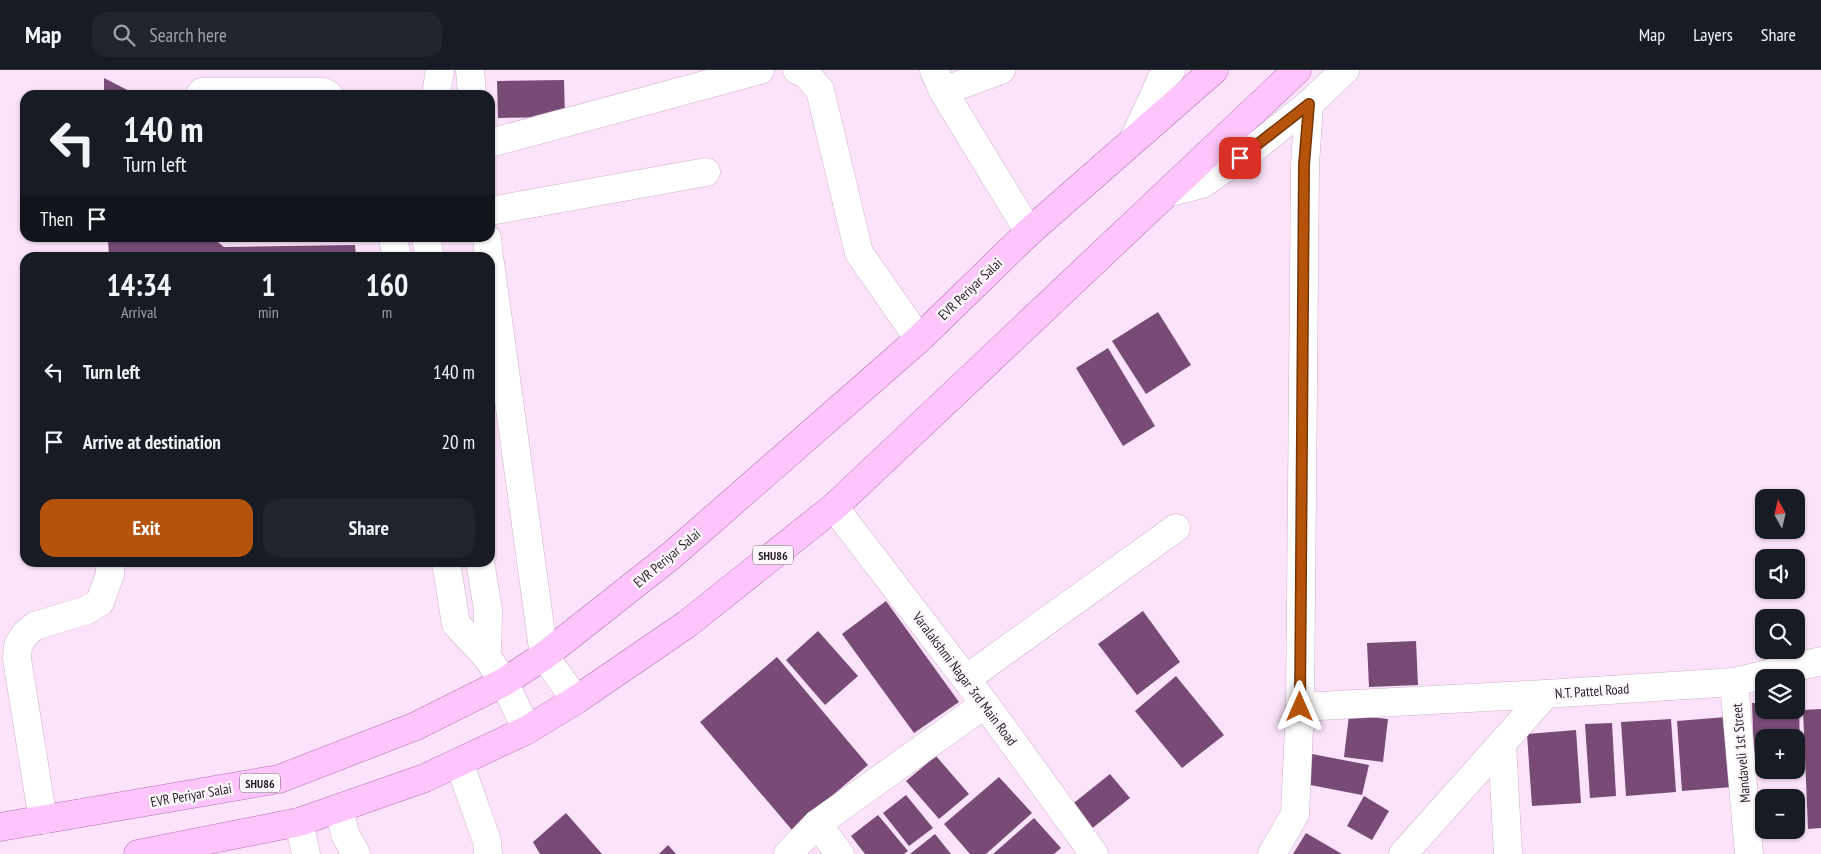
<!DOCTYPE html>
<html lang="en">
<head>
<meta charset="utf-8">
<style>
	:root { --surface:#171b24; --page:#20242c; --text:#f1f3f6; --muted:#9ea1a6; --line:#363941; --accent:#b45309 }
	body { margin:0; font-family:"PT Sans Narrow",sans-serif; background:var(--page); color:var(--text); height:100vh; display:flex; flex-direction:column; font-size:19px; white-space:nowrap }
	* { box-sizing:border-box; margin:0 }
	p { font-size:16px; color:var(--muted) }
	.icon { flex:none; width:28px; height:28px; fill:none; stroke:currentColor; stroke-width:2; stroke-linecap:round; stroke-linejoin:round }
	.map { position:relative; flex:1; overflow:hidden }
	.details { position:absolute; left:20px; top:182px; width:475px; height:315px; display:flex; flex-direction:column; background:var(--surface); border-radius:15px; box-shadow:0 1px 4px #0004 }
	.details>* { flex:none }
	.banner { position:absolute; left:20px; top:20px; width:475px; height:152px; border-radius:15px; box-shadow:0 1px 4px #0004; background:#171b24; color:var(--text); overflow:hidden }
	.needle { width:32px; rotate:352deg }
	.tools { position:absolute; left:1755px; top:419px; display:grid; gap:10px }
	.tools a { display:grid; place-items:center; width:50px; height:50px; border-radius:10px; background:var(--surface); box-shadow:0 1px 4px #0004; font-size:25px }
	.pin { position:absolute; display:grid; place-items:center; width:42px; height:42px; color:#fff; margin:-21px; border-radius:10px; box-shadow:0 2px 8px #0006 }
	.me { position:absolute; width:55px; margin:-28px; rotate:0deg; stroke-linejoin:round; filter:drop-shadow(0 0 4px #0008) }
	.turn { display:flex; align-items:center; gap:18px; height:105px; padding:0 20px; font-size:22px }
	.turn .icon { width:65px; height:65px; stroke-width:2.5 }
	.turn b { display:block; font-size:35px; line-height:42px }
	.then { display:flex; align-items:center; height:48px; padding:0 20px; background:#0003; gap:10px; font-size:19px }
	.eta { display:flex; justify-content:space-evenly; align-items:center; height:85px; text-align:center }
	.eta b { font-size:30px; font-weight:700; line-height:35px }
	.cta { display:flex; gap:10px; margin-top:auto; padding:10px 20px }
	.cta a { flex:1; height:58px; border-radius:15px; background:var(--accent); color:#fff; font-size:20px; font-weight:700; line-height:58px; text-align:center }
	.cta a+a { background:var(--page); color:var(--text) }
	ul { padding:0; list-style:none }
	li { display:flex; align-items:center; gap:15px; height:70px; padding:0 20px }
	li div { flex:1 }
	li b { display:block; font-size:19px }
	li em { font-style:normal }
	header { display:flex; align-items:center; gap:30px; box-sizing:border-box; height:70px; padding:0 25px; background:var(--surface); border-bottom:1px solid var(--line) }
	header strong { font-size:24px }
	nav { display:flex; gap:28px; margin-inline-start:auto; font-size:18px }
	.search { width:350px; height:45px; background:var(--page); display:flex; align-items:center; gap:12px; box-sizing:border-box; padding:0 18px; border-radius:15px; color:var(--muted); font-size:19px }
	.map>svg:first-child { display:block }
</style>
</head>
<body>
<header>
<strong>Map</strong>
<div class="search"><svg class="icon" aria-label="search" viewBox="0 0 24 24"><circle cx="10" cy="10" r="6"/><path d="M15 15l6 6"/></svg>Search here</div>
<nav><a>Map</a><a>Layers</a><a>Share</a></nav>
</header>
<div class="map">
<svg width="1821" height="784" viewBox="0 0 1821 784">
	<rect width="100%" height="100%" fill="#fce3fb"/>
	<!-- building -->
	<g fill="#784a76">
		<path d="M104,8l33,17h-33z"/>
		<path d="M564,10l1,37 -67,1 -1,-37z"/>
		<path d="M108,168h105l11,9 131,-2 1,13h-247z"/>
		<path d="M1158,242l33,53 -45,29 -34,-53z"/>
		<path d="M1108,278l47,78 -32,20 -47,-78z"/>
		<path d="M886,531l73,101 -45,31 -72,-99z"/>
		<path d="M1143,541l37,51 -43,33 -39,-51z"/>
		<path d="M818,561l40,45 -33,29 -39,-45z"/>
		<path d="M1416,571l2,44 -49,2 -2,-44z"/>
		<path d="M777,587l91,108 -76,65 -92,-108z"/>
		<path d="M1176,606l48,59 -42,33 -47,-57z"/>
		<path d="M1796,632h3l1,54h-4v-18h-32v19h-10l-2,-54h12v7h32z"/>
		<path d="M1821,639v119l-13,1 -5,-119z"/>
		<path d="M1349,645l39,4 -5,43 -39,-5z"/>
		<path d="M1726,647l6,70 -50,4 -5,-70z"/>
		<path d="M1671,649l5,73 -50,4 -5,-74z"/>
		<path d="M1612,653l4,73 -26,2 -5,-74z"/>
		<path d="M1576,660l5,73 -49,3 -5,-72z"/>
		<path d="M1312,684l57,11 -7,30 -57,-11z"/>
		<path d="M936,686l33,38 -30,25 -33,-38z"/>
		<path d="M1110,704l20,24 -40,32 -20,-24z"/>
		<path d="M999,707l33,36 -46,41h-16l-26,-30z"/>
		<path d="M906,725l27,33 -24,18 -26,-33z"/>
		<path d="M1364,726l25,15 -17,29 -25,-14z"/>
		<path d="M566,743l36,41h-62l-7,-12z"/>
		<path d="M878,745l30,36 -4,3h-39l-14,-18z"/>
		<path d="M1034,748l27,30 -7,6h-61z"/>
		<path d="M1306,763l36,21h-49z"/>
		<path d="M935,764l16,20h-41z"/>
		<path d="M668,775l8,9h-17z"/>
	</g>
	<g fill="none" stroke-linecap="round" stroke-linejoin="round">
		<!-- minor casing -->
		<g stroke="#cbb2c9" stroke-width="29">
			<g id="minor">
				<path d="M470,0l2,25"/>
				<path d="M797,0l9,4 14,16 39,163 60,86"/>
				<path d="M934,0l9,21 86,141"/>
				<path d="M943,21l58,-21"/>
				<path d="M200,25l2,-3h122l5,3"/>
				<path d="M436,25l4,-25"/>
				<path d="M1134,69l27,-59 10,-10"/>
				<path d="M490,73l270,-73"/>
				<path d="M1167,123l35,-9 51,-35 56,-45 36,-34"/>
				<path d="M490,141l216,-39"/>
				<path d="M393,168l4,20"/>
				<path d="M426,168l4,20"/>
				<path d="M487,168l2,20"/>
				<path d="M490,192l54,394 32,44"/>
				<path d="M834,437l151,197 109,150"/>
				<path d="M446,492l10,62 31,33 17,25 23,48"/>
				<path d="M480,492l8,47 -1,48"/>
				<path d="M966,609l210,-151"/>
				<path d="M1734,612l15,172"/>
				<path d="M1300,637l246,-13"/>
				<path d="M1502,673l6,111"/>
				<path d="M459,692l28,79 1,13"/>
				<path d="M339,738l6,26 11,20"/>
				<path d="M43,750l-26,-161 1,-14 8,-12 9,-7 52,-16 13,-8 10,-28v-12"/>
				<path d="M299,752l7,32"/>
				<path d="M817,754l23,30"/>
				<path d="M788,784l29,-30 168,-120"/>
				<path d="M1272,784l23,-40 5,-107 5,-542 4,-61"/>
				<path d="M1403,784l143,-160 188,-12 87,-21"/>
			</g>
		</g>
		<!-- major casing -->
		<g stroke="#b171af" stroke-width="29">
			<g id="major">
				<path d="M0,757l279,-48 137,-53 88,-44 40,-26 128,-101 247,-216 110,-107 185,-162"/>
				<path d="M138,784l161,-32 126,-44 102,-48 49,-30 111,-76 147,-117 463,-437"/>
			</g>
		</g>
		<!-- minor -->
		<use href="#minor" stroke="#fff" stroke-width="28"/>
		<!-- major -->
		<use href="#major" stroke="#fdc5fb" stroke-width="28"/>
	</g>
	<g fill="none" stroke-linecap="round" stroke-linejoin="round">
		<!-- route casing -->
		<g stroke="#753606" stroke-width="12">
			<path id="route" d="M1240,88l69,-54 -5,61 -4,542"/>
		</g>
		<!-- route -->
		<use href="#route" stroke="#b45309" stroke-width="9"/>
	</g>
	<g text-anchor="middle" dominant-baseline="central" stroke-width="5" stroke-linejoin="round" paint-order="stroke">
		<!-- shield labels -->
		<g fill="#fdf7fc" stroke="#675f66" stroke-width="1">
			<rect x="753" y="475.5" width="40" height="19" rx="4"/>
			<rect x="240" y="703.5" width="40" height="19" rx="4"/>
		</g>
		<g font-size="12" font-weight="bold" fill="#271e26">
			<text x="773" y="485">SHU86</text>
			<text x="260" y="713">SHU86</text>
		</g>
		<!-- street labels -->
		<g font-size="14" fill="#271e26" stroke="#fdf7fc">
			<text transform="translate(970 219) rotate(-44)">EVR Periyar Salai</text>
			<text transform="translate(667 488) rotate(-40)">EVR Periyar Salai</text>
			<text transform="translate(965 609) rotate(53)">Varalakshmi Nagar 3rd Main Road</text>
			<text transform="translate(1592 621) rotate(-4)">N.T. Pattel Road</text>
			<text transform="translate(1741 683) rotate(-95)">Mandaveli 1st Street</text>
			<text transform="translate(191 725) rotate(-10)">EVR Periyar Salai</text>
		</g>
	</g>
</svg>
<div class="tools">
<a><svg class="needle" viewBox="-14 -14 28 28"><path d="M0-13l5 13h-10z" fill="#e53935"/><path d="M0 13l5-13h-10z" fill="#9ea1a6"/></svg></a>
<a><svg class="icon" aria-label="sound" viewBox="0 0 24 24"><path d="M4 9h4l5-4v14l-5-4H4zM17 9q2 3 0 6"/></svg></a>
<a><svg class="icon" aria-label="search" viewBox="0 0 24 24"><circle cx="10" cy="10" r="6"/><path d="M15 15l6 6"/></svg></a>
<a><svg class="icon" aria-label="layers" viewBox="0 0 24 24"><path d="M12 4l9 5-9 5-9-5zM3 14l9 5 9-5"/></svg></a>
<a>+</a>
<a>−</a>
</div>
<div class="pin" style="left:1240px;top:88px;background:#d93025"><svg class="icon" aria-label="arrive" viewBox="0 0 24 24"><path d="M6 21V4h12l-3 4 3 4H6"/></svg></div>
<svg class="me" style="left:1300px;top:637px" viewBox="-20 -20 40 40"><path d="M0-17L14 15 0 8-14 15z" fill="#b45309" stroke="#fff" stroke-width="4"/></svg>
<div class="banner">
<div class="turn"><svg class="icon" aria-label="left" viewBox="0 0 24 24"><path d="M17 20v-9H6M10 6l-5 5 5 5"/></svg><div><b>140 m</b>Turn left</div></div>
<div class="then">Then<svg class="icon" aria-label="arrive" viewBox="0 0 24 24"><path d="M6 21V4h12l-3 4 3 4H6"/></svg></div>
</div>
<section class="details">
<div class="eta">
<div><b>14:34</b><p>Arrival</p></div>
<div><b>1</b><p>min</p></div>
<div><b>160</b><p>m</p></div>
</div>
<ul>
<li><svg class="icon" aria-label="left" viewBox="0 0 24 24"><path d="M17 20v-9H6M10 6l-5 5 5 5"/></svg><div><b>Turn left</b></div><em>140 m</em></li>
<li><svg class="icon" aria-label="arrive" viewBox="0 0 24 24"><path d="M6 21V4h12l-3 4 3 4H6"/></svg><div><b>Arrive at destination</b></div><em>20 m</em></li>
</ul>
<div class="cta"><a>Exit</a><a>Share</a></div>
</section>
</div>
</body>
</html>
